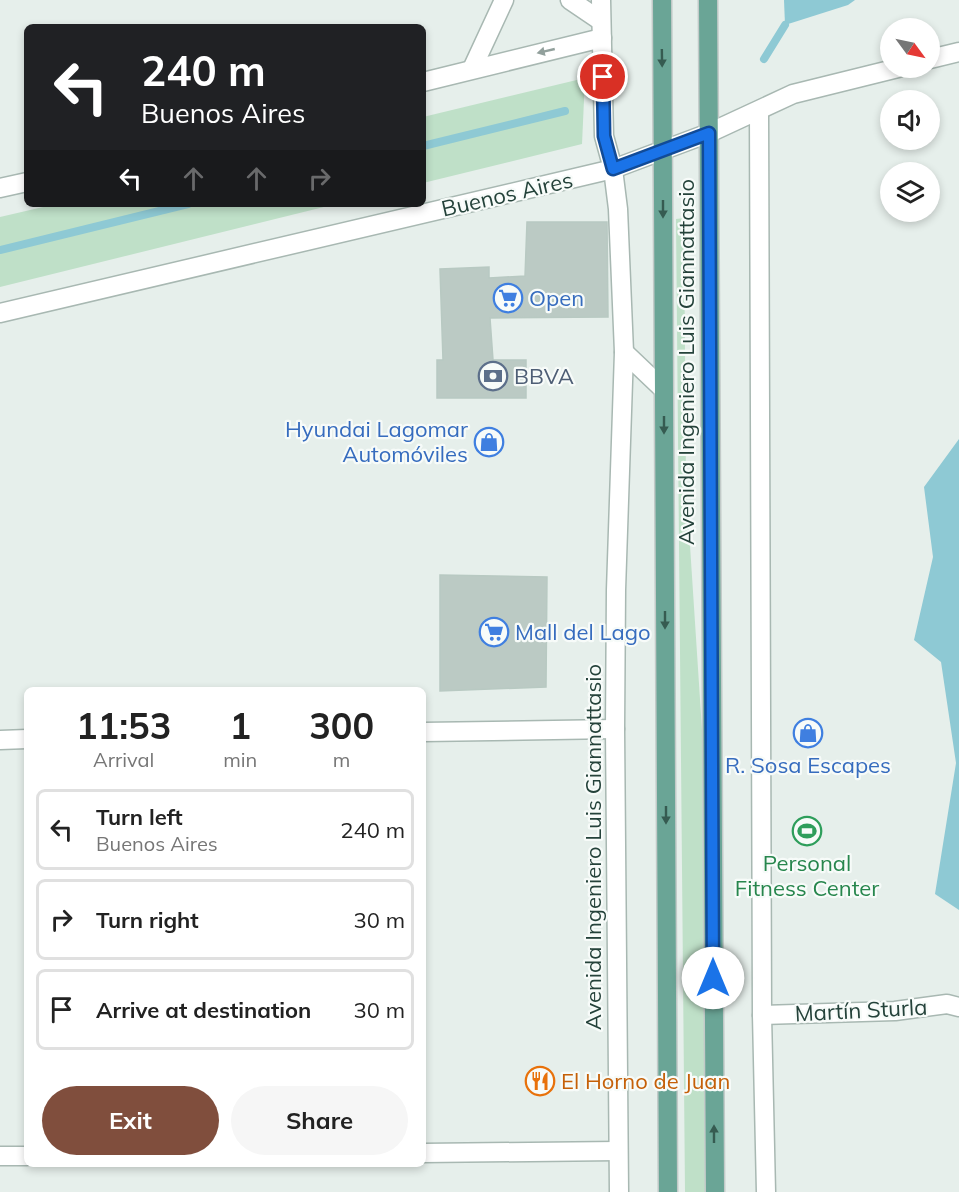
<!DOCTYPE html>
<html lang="en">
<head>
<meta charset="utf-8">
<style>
	:root { --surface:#fff; --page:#f6f6f6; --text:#222; --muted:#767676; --line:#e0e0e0; --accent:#804e3d }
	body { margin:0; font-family:Mulish,sans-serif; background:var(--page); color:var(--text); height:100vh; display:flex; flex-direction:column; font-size:22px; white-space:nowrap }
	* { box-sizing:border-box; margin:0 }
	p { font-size:20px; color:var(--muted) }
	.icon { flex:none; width:33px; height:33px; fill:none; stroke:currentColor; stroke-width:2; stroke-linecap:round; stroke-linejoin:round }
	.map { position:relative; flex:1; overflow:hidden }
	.sheet { position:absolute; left:24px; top:687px; width:402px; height:480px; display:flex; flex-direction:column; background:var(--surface); border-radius:9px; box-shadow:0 3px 9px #0003 }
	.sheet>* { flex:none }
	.banner { position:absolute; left:24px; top:24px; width:402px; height:183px; border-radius:9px; box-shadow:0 3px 9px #0003; background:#202124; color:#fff; overflow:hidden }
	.needle { width:39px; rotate:123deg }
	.fabs { position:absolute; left:880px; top:18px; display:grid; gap:12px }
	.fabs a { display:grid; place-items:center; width:60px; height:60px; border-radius:50%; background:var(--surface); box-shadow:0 3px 9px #0003; font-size:30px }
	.pin { position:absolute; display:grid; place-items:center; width:51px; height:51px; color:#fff; margin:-26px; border:3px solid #fff; border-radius:50%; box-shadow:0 2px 6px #0007 }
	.me { position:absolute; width:66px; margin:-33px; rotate:0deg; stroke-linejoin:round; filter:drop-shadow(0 0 4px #0008) }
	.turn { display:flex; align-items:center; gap:21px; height:126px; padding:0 18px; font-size:27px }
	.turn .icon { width:78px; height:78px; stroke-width:2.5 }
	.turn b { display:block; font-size:42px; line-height:51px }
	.lanes { display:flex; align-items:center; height:57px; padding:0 18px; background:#0003; justify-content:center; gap:30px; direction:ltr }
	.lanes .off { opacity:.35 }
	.eta { display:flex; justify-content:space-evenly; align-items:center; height:102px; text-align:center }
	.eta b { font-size:36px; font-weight:700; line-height:42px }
	.cta { display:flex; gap:12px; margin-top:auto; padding:12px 18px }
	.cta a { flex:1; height:69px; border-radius:36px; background:var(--accent); color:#fff; font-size:24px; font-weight:700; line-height:69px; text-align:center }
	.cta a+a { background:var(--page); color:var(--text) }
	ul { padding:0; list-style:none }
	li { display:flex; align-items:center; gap:18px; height:81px; margin:0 12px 9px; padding:0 6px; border:3px solid var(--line); border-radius:9px }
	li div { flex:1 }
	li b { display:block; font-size:22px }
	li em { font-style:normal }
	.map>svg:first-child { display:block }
</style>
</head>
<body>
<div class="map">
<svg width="959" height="1192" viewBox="0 0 959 1192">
	<rect width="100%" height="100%" fill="#e6efeb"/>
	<!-- green -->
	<g fill="#bfe0c8">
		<path d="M585,78l-3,66 -159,39v-66z"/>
		<path d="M56,204h280l-336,83v-70z"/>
		<path d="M684,218l2,266 16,246 3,462h-20l-9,-973z"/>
	</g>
	<!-- water -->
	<g fill="#8ec9d4">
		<path d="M784,0h71l-7,5 -63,20z"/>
		<path d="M959,439v471l-24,-16 21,-131 -15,-101 -27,-22 19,-83 -9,-70z"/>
	</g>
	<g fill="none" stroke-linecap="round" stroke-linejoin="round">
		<!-- stream -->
		<g stroke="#8ec9d4" stroke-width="8">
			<path d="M764,59l21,-34"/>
			<path d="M423,146l142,-35"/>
			<path d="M0,250l188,-46"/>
		</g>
	</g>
	<!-- building -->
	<g fill="#bbcac4" stroke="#b8c9c2" stroke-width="1.5">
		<path d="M527,222h80l1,95 -118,1 3,42h33v38h-89v-38h6l-3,-91 49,-2v11l36,-2z"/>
		<path d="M440,575l107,2 -1,110 -106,4z"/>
	</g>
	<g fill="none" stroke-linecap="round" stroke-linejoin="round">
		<!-- minor casing -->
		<g stroke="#a8b8b2" stroke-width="21">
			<g id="minor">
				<path d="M570,0l31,21"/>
				<path d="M601,0l3,136 9,33 5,40 6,143 -8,238 -1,139 4,463"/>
				<path d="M930,59l29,-7"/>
				<path d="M472,69l32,-69"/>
				<path d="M759,111l3,904 4,177"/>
				<path d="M0,313l613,-144 96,-36 84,-39 105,-26"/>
				<path d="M624,352l39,37"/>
				<path d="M423,732l192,-3"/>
				<path d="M0,740l27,-1"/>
				<path d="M762,1015l133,-4 52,-7 12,3"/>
				<path d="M423,1153l195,-2"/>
				<path d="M0,1156h27"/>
			</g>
		</g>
		<!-- tertiary casing -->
		<g stroke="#a8b8b2" stroke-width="21">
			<g id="tertiary">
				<path d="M423,82l179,-44"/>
				<path d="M0,188l27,-6"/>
			</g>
		</g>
		<!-- primary casing -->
		<g stroke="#c2cac8" stroke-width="21">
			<g id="primary">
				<path d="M662,0l6,1192"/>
				<path d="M708,0l7,1192"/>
			</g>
		</g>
		<!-- minor -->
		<use href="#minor" stroke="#fff" stroke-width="18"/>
		<!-- tertiary -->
		<use href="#tertiary" stroke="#fff" stroke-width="18"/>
		<!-- primary -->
		<use href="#primary" stroke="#6aa596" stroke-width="18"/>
	</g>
	<!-- one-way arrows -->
	<defs><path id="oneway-solid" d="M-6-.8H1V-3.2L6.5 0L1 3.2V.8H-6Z" transform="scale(1.5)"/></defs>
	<use fill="#92a09c" href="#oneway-solid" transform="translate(546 51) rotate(167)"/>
	<g fill="#365b51">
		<use href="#oneway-solid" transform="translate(662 58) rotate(89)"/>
		<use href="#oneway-solid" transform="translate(663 209) rotate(90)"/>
		<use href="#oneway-solid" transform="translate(664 425) rotate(90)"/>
		<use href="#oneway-solid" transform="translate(665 620) rotate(90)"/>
		<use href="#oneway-solid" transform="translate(666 815) rotate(90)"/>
		<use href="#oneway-solid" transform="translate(714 1134) rotate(-90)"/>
	</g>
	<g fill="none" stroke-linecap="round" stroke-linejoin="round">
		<!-- route casing -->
		<g stroke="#114b97" stroke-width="15">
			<path id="route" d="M603,77l1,59 9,33 96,-36 4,845"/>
		</g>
		<!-- route -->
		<use href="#route" stroke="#1a73e8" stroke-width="10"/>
	</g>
	<!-- icons -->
	<defs>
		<g id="supermarket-ring" transform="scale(1.5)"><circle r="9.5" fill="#f7fbf9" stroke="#3f7fe0" stroke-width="1.5"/><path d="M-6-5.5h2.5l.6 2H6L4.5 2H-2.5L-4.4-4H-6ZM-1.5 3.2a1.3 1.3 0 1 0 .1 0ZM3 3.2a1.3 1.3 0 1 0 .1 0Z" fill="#3f7fe0"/></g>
		<g id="bank-ring" transform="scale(1.5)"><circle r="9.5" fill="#f7fbf9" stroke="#5c6f8a" stroke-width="1.5"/><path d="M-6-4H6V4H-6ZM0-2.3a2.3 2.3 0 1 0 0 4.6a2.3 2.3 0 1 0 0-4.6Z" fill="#5c6f8a"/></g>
		<g id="shop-ring" transform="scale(1.5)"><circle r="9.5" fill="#f7fbf9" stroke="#3f7fe0" stroke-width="1.5"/><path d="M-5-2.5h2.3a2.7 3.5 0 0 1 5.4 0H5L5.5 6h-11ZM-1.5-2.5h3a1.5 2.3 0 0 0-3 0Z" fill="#3f7fe0"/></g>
		<g id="stadium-ring" transform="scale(1.5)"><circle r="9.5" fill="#f7fbf9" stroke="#2e9e5b" stroke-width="1.5"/><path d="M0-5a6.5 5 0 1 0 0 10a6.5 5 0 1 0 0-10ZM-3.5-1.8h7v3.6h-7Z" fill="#2e9e5b"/></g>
		<g id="restaurant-ring" transform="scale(1.5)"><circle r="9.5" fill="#f7fbf9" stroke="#e8710a" stroke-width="1.5"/><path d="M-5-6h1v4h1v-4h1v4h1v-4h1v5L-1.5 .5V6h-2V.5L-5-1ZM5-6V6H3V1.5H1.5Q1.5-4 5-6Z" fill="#e8710a"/></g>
	</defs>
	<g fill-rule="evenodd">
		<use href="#supermarket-ring" x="508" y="298"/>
		<use href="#bank-ring" x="493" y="376"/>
		<use href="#shop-ring" x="489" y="442"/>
		<use href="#supermarket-ring" x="494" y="632"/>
		<use href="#shop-ring" x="808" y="733"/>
		<use href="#stadium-ring" x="807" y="831"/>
		<use href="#restaurant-ring" x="540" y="1081"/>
	</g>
	<g text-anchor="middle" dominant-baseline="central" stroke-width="4.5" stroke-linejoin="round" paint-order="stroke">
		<!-- street labels -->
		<g font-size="22" fill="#24423a" stroke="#f7fbf9">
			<text transform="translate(507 194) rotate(-13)">Buenos Aires</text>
			<text transform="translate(686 362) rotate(-90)">Avenida Ingeniero Luis Giannattasio</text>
			<text transform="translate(593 847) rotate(-90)">Avenida Ingeniero Luis Giannattasio</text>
			<text transform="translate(861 1010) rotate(-3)">Martín Sturla</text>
		</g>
		<!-- shop labels -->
		<g font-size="22" fill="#366cbe" stroke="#f7fbf9" text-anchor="start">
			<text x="529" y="298">Open</text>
			<text x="468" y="429" text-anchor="end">Hyundai Lagomar<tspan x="468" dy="25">Automóviles</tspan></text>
			<text x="515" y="632">Mall del Lago</text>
			<text x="808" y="765" text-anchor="middle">R. Sosa Escapes</text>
		</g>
		<!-- service labels -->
		<g font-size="22" fill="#4e5e75" stroke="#f7fbf9" text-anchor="start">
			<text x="514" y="376">BBVA</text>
		</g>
		<!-- leisure labels -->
		<g font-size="22" fill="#27864d" stroke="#f7fbf9">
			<text x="807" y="863">Personal<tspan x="807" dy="25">Fitness Center</tspan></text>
		</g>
		<!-- food labels -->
		<g font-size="22" fill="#c56008" stroke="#f7fbf9" text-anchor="start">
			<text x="561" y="1081">El Horno de Juan</text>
		</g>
	</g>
</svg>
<div class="fabs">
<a><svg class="needle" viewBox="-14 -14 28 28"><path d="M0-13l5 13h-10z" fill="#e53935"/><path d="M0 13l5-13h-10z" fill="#767676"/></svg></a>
<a><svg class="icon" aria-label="sound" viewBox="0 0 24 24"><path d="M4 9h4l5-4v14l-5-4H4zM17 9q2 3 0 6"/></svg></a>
<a><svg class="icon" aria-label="layers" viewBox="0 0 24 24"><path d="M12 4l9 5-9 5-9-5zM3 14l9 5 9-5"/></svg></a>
</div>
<div class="pin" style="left:603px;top:77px;background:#d93025"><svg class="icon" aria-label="arrive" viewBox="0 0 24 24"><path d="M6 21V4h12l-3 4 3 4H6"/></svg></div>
<svg class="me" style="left:713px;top:978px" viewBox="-20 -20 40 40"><circle r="19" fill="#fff"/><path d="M0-13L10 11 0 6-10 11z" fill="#1a73e8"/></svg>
<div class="banner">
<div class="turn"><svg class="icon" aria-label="left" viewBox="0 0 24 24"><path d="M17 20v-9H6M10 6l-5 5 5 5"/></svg><div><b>240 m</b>Buenos Aires</div></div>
<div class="lanes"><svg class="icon" aria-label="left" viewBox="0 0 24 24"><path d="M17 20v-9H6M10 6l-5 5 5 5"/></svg><svg class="icon off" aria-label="ahead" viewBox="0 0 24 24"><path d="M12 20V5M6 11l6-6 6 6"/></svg><svg class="icon off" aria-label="ahead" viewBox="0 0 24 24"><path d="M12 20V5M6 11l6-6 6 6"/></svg><svg class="icon off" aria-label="right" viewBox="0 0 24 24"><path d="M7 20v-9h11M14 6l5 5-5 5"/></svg></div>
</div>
<section class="sheet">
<div class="eta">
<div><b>11:53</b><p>Arrival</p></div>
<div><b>1</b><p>min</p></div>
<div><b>300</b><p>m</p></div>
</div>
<ul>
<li><svg class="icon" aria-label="left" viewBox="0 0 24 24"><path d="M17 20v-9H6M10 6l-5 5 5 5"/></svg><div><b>Turn left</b><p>Buenos Aires</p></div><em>240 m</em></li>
<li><svg class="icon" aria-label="right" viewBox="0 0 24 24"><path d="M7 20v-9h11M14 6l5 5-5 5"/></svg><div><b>Turn right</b></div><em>30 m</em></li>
<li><svg class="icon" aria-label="arrive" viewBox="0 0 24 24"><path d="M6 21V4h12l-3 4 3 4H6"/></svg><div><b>Arrive at destination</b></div><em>30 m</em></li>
</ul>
<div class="cta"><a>Exit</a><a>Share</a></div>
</section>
</div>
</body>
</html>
